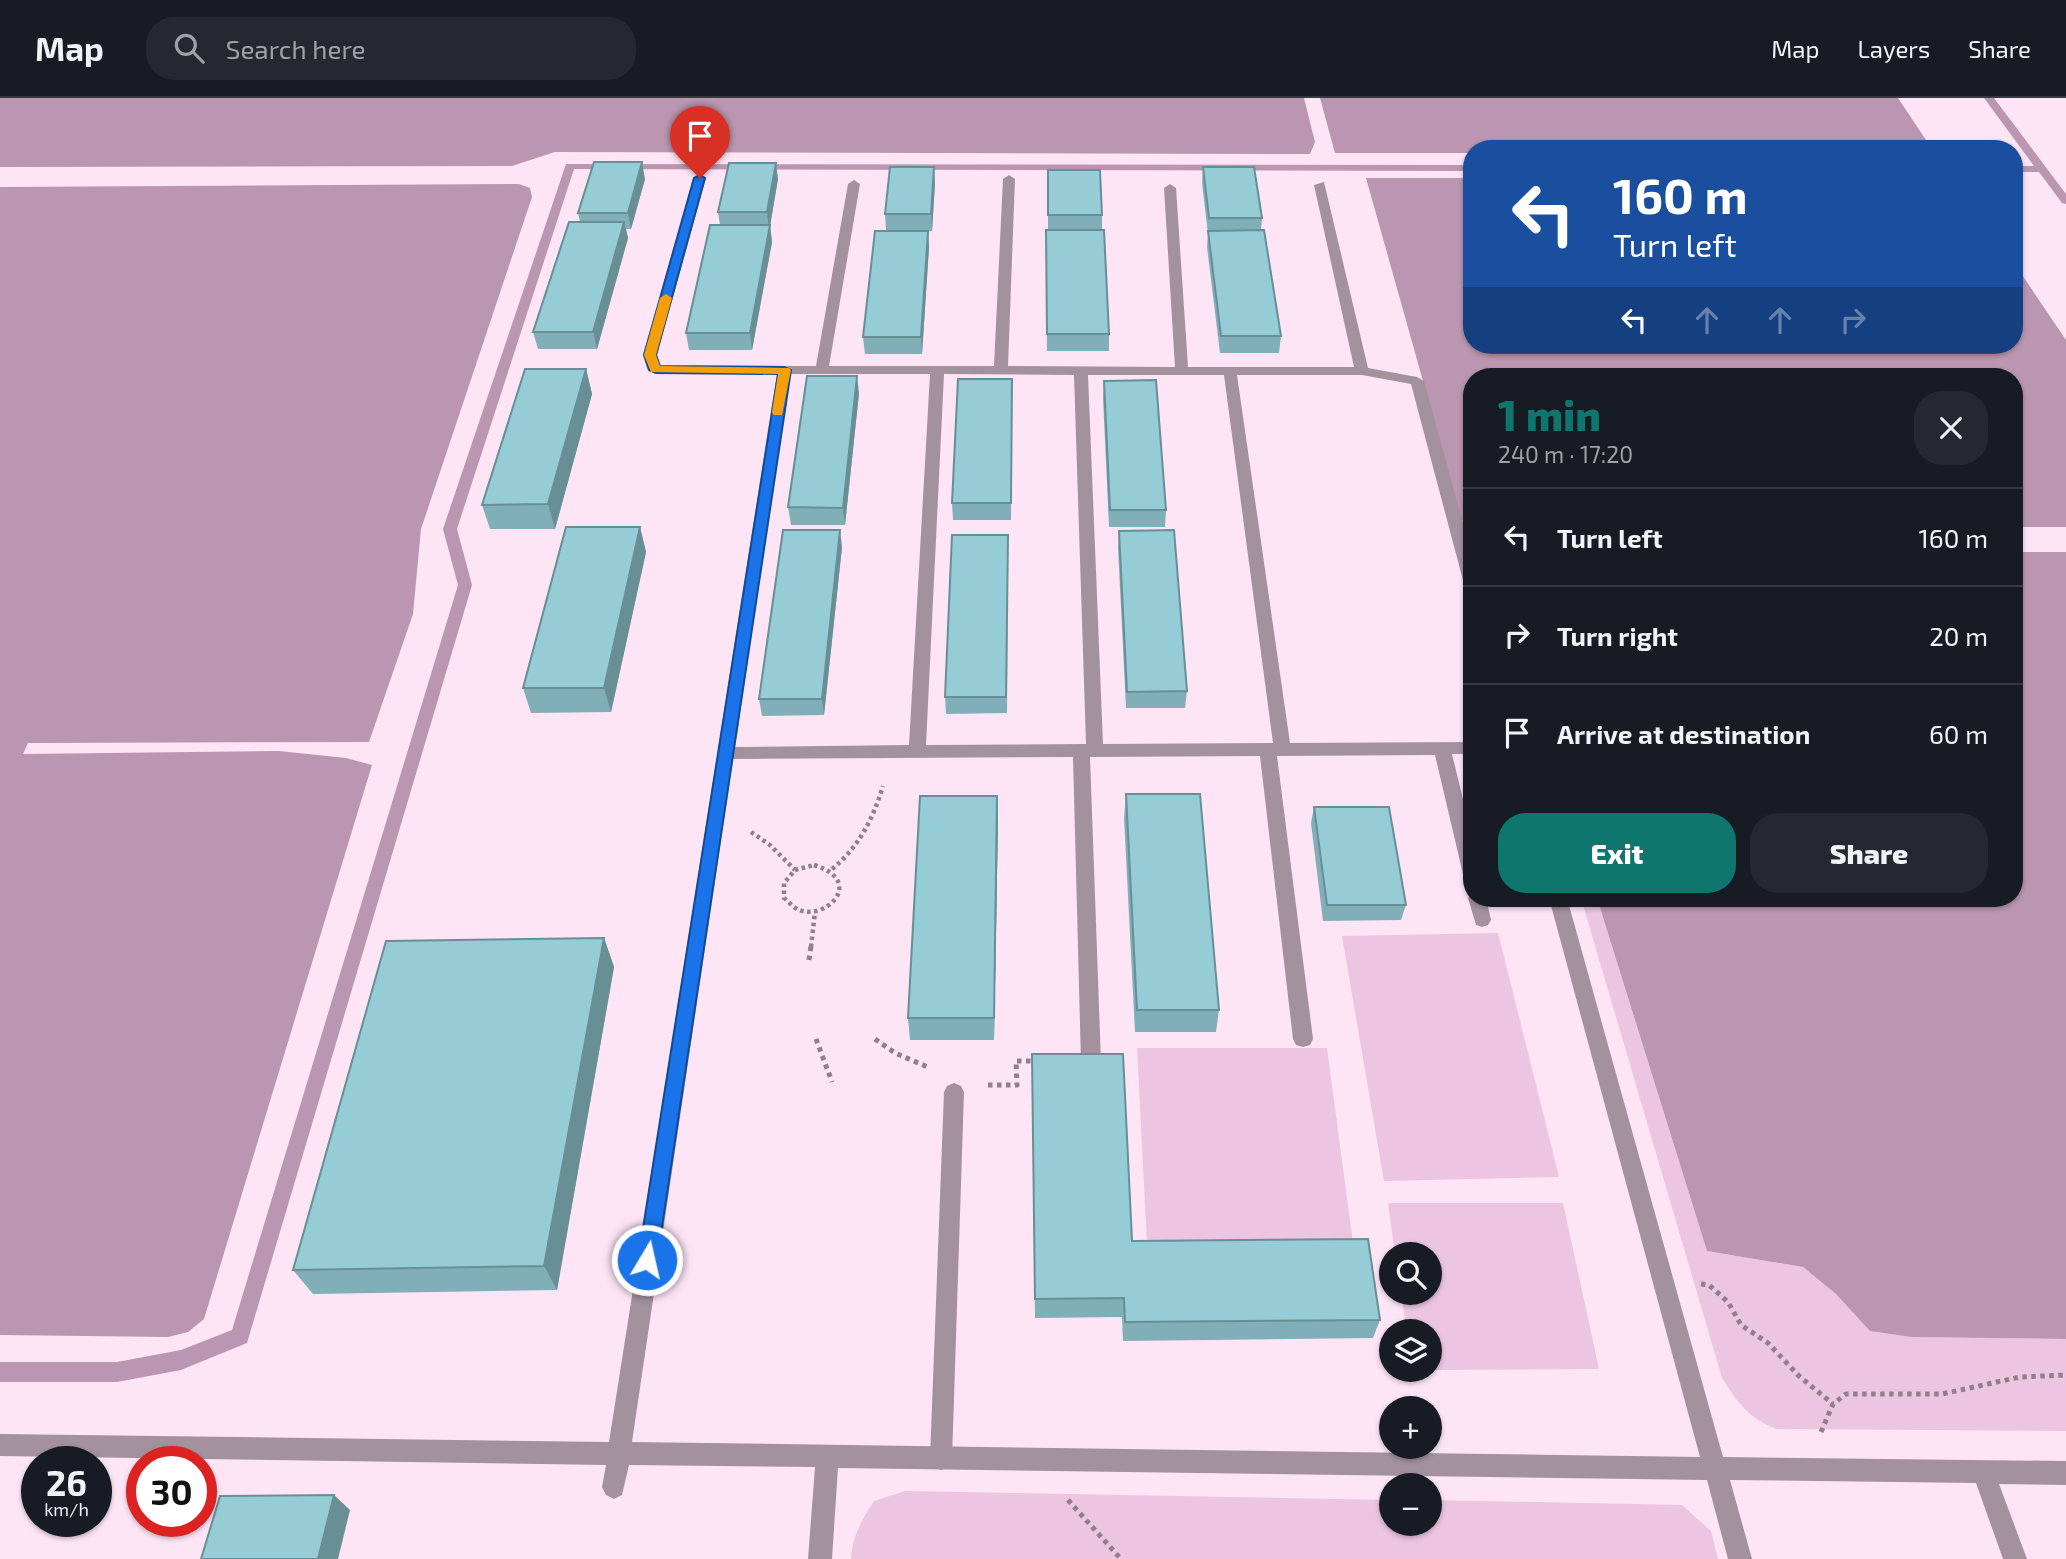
<!DOCTYPE html>
<html lang="en">
<head>
<meta charset="utf-8">
<style>
	:root { --surface:#171b24; --page:#242831; --text:#f1f3f6; --muted:#9ea1a6; --line:#363941; --accent:#0f766e }
	body { margin:0; font-family:"Exo 2",sans-serif; background:var(--page); color:var(--text); height:100vh; display:flex; flex-direction:column; font-size:26px; white-space:nowrap }
	* { box-sizing:border-box; margin:0 }
	p { font-size:23px; color:var(--muted) }
	.icon { flex:none; width:38px; height:38px; fill:none; stroke:currentColor; stroke-width:2; stroke-linecap:round; stroke-linejoin:round }
	.map { position:relative; flex:1; overflow:hidden }
	.sheet { position:absolute; left:1463px; top:270px; width:560px; height:539px; display:flex; flex-direction:column; background:var(--surface); border-radius:28px; box-shadow:0 2px 5px #0004 }
	.sheet>* { flex:none }
	.hud { position:absolute; left:1463px; top:42px; width:560px; height:214px; border-radius:28px; box-shadow:0 2px 5px #0004; background:#1a4fa0; color:#fff; overflow:hidden }
	.tools { position:absolute; left:1379px; top:1144px; display:grid; gap:14px }
	.tools a { display:grid; place-items:center; width:63px; height:63px; border-radius:50%; background:var(--surface); box-shadow:0 2px 5px #0004; font-size:35px }
	.speed { position:absolute; left:21px; top:1348px; display:flex; gap:14px; font-size:35px; font-weight:700; text-align:center }
	.speed>* { display:grid; place-content:center; width:91px; height:91px; border-radius:50%; background:var(--surface); box-shadow:0 2px 5px #0004; line-height:1 }
	.speed small { font-size:18px; font-weight:400 }
	.speed .limit { border:10px solid #d22; background:#fff; color:#111 }
	.pin { position:absolute; display:grid; place-items:center; width:60px; height:60px; color:#fff; margin:-72px -30px; border-radius:50% 50% 50% 0; rotate:-45deg; box-shadow:0 0 7px #0007 }
	.pin .icon { rotate:45deg }
	.me { position:absolute; width:77px; margin:-38px; rotate:9deg; stroke-linejoin:round; filter:drop-shadow(0 0 5px #0008) }
	.turn { display:flex; align-items:center; gap:24px; height:147px; padding:0 35px; font-size:32px }
	.turn .icon { width:91px; height:91px; stroke-width:2.5 }
	.turn b { display:block; font-size:49px; line-height:60px }
	.lanes { display:flex; align-items:center; height:66px; padding:0 35px; background:#0003; justify-content:center; gap:35px; direction:ltr }
	.lanes .off { opacity:.35 }
	.round { display:grid; place-items:center; flex:none; width:74px; height:74px; border-radius:28px; background:var(--page) }
	.overview { display:flex; align-items:center; justify-content:space-between; height:119px; padding:0 35px }
	h1 { font-size:42px; font-weight:800; line-height:52px; color:var(--accent) }
	.primary-button { display:flex; gap:14px; margin-top:auto; padding:14px 35px }
	.primary-button a { flex:1; height:80px; border-radius:28px; background:var(--accent); color:#fff; font-size:28px; font-weight:800; line-height:80px; text-align:center }
	.primary-button a+a { background:var(--page); color:var(--text) }
	ul { padding:0; list-style:none }
	li { display:flex; align-items:center; gap:21px; height:98px; padding:0 35px; border-top:2px solid var(--line) }
	li div { flex:1 }
	li b { display:block; font-size:26px }
	li em { font-style:normal }
	header { display:flex; align-items:center; gap:42px; box-sizing:border-box; height:98px; padding:0 35px; background:var(--surface); border-bottom:2px solid var(--line) }
	header strong { font-size:33px }
	nav { display:flex; gap:38px; margin-inline-start:auto; font-size:24px }
	.search { width:490px; height:63px; background:var(--page); display:flex; align-items:center; gap:18px; box-sizing:border-box; padding:0 24px; border-radius:28px; color:var(--muted); font-size:26px }
	.map>svg:first-child { display:block }
</style>
</head>
<body>
<header>
<strong>Map</strong>
<div class="search"><svg class="icon" aria-label="search" viewBox="0 0 24 24"><circle cx="10" cy="10" r="6"/><path d="M15 15l6 6"/></svg>Search here</div>
<nav><a>Map</a><a>Layers</a><a>Share</a></nav>
</header>
<div class="map">
<svg width="2066" height="1461" viewBox="0 0 2066 1461">
	<rect width="100%" height="100%" fill="#fde5f6"/>
	<!-- green -->
	<g fill="#ecc5e1">
		<path d="M1581,800h16l110,353 96,16 33,27 76,43 154,2v92l-289,-2c-27,-9 -40,-27 -55,-51z"/>
		<path d="M1498,835l61,244 -175,4 -42,-245z"/>
		<path d="M1137,950h190l26,195 -206,1z"/>
		<path d="M1388,1105h175l36,166 -169,1v-38h-23l-6,-39h29v-38h-35z"/>
		<path d="M905,1393l486,9v24h39v-24l252,5 29,26 7,28h-867c1,-22 11,-40 23,-58z"/>
	</g>
	<!-- water -->
	<g fill="#bb96b1">
		<path d="M0,0h1304l11,44 -5,12 -755,-2 -43,14 -512,1z"/>
		<path d="M1320,0h578l34,51h-460v4h-137z"/>
		<path d="M1366,80h106v167h542v-82l52,77v187h-52v-151h-542l-1,150 -9,-6z"/>
		<path d="M519,86l11,4 2,9 -111,332 -8,85 -44,128 -341,1 -5,11 256,-3 67,7 26,7 -168,554 -16,13 -20,5 -168,-2v-1148z"/>
		<path d="M2014,454h52v787l-154,-2 -42,-6 -34,-37 -33,-27 -96,-16 -110,-353h417z"/>
	</g>
	<g fill="none" stroke-linecap="round" stroke-linejoin="round">
		<!-- stream -->
		<g fill="#bb96b1" fill-rule="evenodd">
			<path d="M1984,0h10l72,96v10l-4,-1 -23,-31h-25v-6h20z"/>
			<path d="M566,66l906,1v6l-898,-2 -117,360 15,56 -225,758 -66,27 -64,12h-117v-20h117l64,-12 51,-20 226,-745 -15,-56z"/>
		</g>
		<!-- path-far1 -->
		<g stroke="#90808b" stroke-width="4.5" stroke-dasharray="3.5 3.5" stroke-linecap="butt">
			<path d="M751,734l19,13 25,25"/>
			<path d="M814,767c54,17 9,58 -17,44 -5,-3 -9,-8 -13,-11v-15l11,-13z"/>
			<path d="M832,771c27,-22 41,-50 51,-83"/>
			<path d="M811,849l4,-35"/>
		</g>
		<!-- path -->
		<g stroke="#90808b" stroke-width="5" stroke-dasharray="4.5 4.5" stroke-linecap="butt">
			<path d="M809,862l2,-14"/>
			<path d="M816,941l16,43"/>
			<path d="M875,941l20,14 35,15"/>
			<path d="M988,987h29l-1,-24h20"/>
			<path d="M1701,1186l8,1 19,17 13,23 27,18 31,33 34,28"/>
			<path d="M1821,1334l12,-28 13,-10h96l78,-17 46,-2"/>
			<path d="M1068,1402l53,59"/>
		</g>
		<!-- lane -->
		<path fill="#a3929e" fill-rule="evenodd" d="M954,985l7,3 3,6 -12,367 -3,8 -8,3 -8,-3 -3,-8 14,-367 3,-6z"/>
		<!-- street -->
		<g fill="#a3929e" fill-rule="evenodd">
			<path d="M700,76l6,4 -49,177 3,11h156l32,-182 6,-4 6,4 -31,182h165l9,-187 6,-4 6,4 -7,187 167,1 -11,-179 6,-4 6,4 12,179h166l-40,-182 10,-3 44,186 49,9 7,4 48,174v34l-8,-5 -53,-200 -49,-9h-125l53,368 182,-1v12h-20l20,82v45l-6,-2 -3,-5 -28,-119 -158,1 36,283 -3,6 -7,2 -7,-2 -3,-6 -33,-283 -170,1 11,305 -3,6 -7,2 -7,-2 -3,-6 -8,-305 -340,2 -101,683 1068,15 -151,-559h18l156,559 343,4v24l-67,-1 28,75h-24l-27,-76 -246,-3 22,79h-24l-21,-79 -869,-12 -6,91h-24l7,-92 -186,-2 -7,30 -8,4 -8,-4 -4,-8 4,-22 -606,-9v-22l609,8 168,-1068h-122l-7,-4 -5,-15 51,-177zM790,276h140l-21,371 -174,2zM944,276l130,1 12,369 -160,1zM1088,277h136l49,368 -170,1z"/>
			<path d="M1472,794v6h14l5,22 -3,5 -6,2 -6,-2 -8,-27z"/>
		</g>
	</g>
	<!-- wall -->
	<g fill="#80afb7">
		<path d="M1203,69l59,51 -1,12 20,106 -2,17h-59l-13,-106 1,-13 -6,-51z"/>
		<path d="M1048,72l54,45v15l7,104v17h-62l-1,-104 2,-17z"/>
		<path d="M645,81l-14,50h-5l2,9 -31,111h-59l-5,-17 47,-110 -2,-9z"/>
		<path d="M778,81l-8,47 2,16 -20,108h-63l-3,-17 34,-108 -2,-13z"/>
		<path d="M935,85l-3,48h-4l1,16 -7,107h-57l-2,-17 23,-106 -1,-17z"/>
		<path d="M586,271l6,25 -37,135h-65l-8,-24z"/>
		<path d="M1012,281l-1,141h-58l-1,-17z"/>
		<path d="M1104,283l62,129 -1,17h-56l-6,-129z"/>
		<path d="M859,295l-14,132h-54l-3,-18z"/>
		<path d="M640,429l6,25 -35,160 -80,1 -8,-25z"/>
		<path d="M1119,433l68,160 -2,17h-59l-8,-160z"/>
		<path d="M1008,437l-1,178 -61,1 -1,-17z"/>
		<path d="M842,449l-18,168 -62,1 -3,-17z"/>
		<path d="M1126,696l93,216 -3,22h-81l-11,-214z"/>
		<path d="M997,698l1,24 -4,220h-84l-2,-22z"/>
		<path d="M1314,709l92,98 -5,15 -78,1 -12,-98z"/>
		<path d="M604,840l10,29 -57,323 -244,4 -20,-24z"/>
		<path d="M1032,956l100,187 248,79 -7,18 -250,3 -1,-24 -87,1z"/>
	</g>
	<!-- shaded-wall -->
	<g fill="#688f95">
		<path d="M642,64l3,17 -14,50 -3,-16z"/>
		<path d="M776,65l2,16 -8,47 2,16 -20,108 -2,-17 19,-105 -2,-16z"/>
		<path d="M934,69l1,16 -3,48 -1,-17z"/>
		<path d="M624,124l4,16 -31,111 -4,-17z"/>
		<path d="M928,133l1,16 -7,107 -1,-17z"/>
		<path d="M586,271l6,25 -37,135 -7,-25z"/>
		<path d="M857,278l2,17 -14,132 -2,-17z"/>
		<path d="M640,429l6,25 -35,160 -7,-24z"/>
		<path d="M840,432l2,17 -18,168 -2,-16z"/>
		<path d="M997,698l1,24 -4,220v-22z"/>
		<path d="M604,840l10,29 -57,323 -13,-24z"/>
		<path d="M334,1397l16,15 -12,49h-20z"/>
	</g>
	<!-- building -->
	<g fill="#95ccd5" stroke="#688f95" stroke-width="2">
		<path d="M594,64h48l-14,51h-50z"/>
		<path d="M729,65h47l-9,49h-49z"/>
		<path d="M890,69h44l-3,47h-46z"/>
		<path d="M1203,69h51l8,51h-53z"/>
		<path d="M1048,72h52l2,45h-54z"/>
		<path d="M569,124h55l-31,110h-60z"/>
		<path d="M710,127h60l-20,108h-64z"/>
		<path d="M1046,132h58l5,104h-62z"/>
		<path d="M1264,132l17,106h-60l-13,-105z"/>
		<path d="M875,133h53l-7,106h-58z"/>
		<path d="M525,271h61l-38,135 -66,1z"/>
		<path d="M807,278h50l-14,132 -55,-1z"/>
		<path d="M958,281h54l-1,124h-59z"/>
		<path d="M1156,282l10,130h-56l-6,-129z"/>
		<path d="M566,429h74l-36,161h-81z"/>
		<path d="M783,432h57l-18,169h-63z"/>
		<path d="M1174,432l13,161 -60,1 -8,-161z"/>
		<path d="M952,437h56l-2,162h-61z"/>
		<path d="M1126,696h74l19,216h-82z"/>
		<path d="M920,698h77l-3,222h-86z"/>
		<path d="M1314,709h75l17,98h-79z"/>
		<path d="M604,840l-60,328 -251,4 93,-329z"/>
		<path d="M1032,956h91l9,187 236,-2 12,81 -255,2 -1,-24 -89,1z"/>
		<path d="M334,1397l-16,64h-117l19,-63z"/>
	</g>
	<!-- route -->
	<path fill="#1a73e8" stroke="#114b97" stroke-width="2" d="M700,77l5,3 -49,177 4,11 124,1 7,3 -134,890 -3,7 -7,2 -7,-2 -2,-7 140,-886 -122,-1 -7,-3 -5,-15 50,-177z"/>
	<!-- slow -->
	<path fill="#f59e0b" d="M666,196l6,4 -16,57 4,11 129,2 2,2 -9,45h-9l-1,-3 6,-38 -127,-2 -7,-17 16,-57z"/>
</svg>
<div class="tools">
<a><svg class="icon" aria-label="search" viewBox="0 0 24 24"><circle cx="10" cy="10" r="6"/><path d="M15 15l6 6"/></svg></a>
<a><svg class="icon" aria-label="layers" viewBox="0 0 24 24"><path d="M12 4l9 5-9 5-9-5zM3 14l9 5 9-5"/></svg></a>
<a>+</a>
<a>−</a>
</div>
<div class="speed"><div>26<small>km/h</small></div><div class="limit">30</div></div>
<div class="pin" style="left:700px;top:80px;background:#d93025"><svg class="icon" aria-label="arrive" viewBox="0 0 24 24"><path d="M6 21V4h12l-3 4 3 4H6"/></svg></div>
<svg class="me" style="left:647px;top:1162px" viewBox="-20 -20 40 40"><circle r="17" fill="#1a73e8" stroke="#fff" stroke-width="3"/><path d="M0-11L8 9 0 5-8 9z" fill="#fff"/></svg>
<div class="hud">
<div class="turn"><svg class="icon" aria-label="left" viewBox="0 0 24 24"><path d="M17 20v-9H6M10 6l-5 5 5 5"/></svg><div><b>160 m</b>Turn left</div></div>
<div class="lanes"><svg class="icon" aria-label="left" viewBox="0 0 24 24"><path d="M17 20v-9H6M10 6l-5 5 5 5"/></svg><svg class="icon off" aria-label="ahead" viewBox="0 0 24 24"><path d="M12 20V5M6 11l6-6 6 6"/></svg><svg class="icon off" aria-label="ahead" viewBox="0 0 24 24"><path d="M12 20V5M6 11l6-6 6 6"/></svg><svg class="icon off" aria-label="right" viewBox="0 0 24 24"><path d="M7 20v-9h11M14 6l5 5-5 5"/></svg></div>
</div>
<section class="sheet">
<div class="overview"><div><h1>1 min</h1><p>240 m · 17:20</p></div><a class="round"><svg class="icon" aria-label="close" viewBox="0 0 24 24"><path d="M6 6l12 12M18 6L6 18"/></svg></a></div>
<ul>
<li><svg class="icon" aria-label="left" viewBox="0 0 24 24"><path d="M17 20v-9H6M10 6l-5 5 5 5"/></svg><div><b>Turn left</b></div><em>160 m</em></li>
<li><svg class="icon" aria-label="right" viewBox="0 0 24 24"><path d="M7 20v-9h11M14 6l5 5-5 5"/></svg><div><b>Turn right</b></div><em>20 m</em></li>
<li><svg class="icon" aria-label="arrive" viewBox="0 0 24 24"><path d="M6 21V4h12l-3 4 3 4H6"/></svg><div><b>Arrive at destination</b></div><em>60 m</em></li>
</ul>
<div class="primary-button"><a>Exit</a><a>Share</a></div>
</section>
</div>
</body>
</html>
